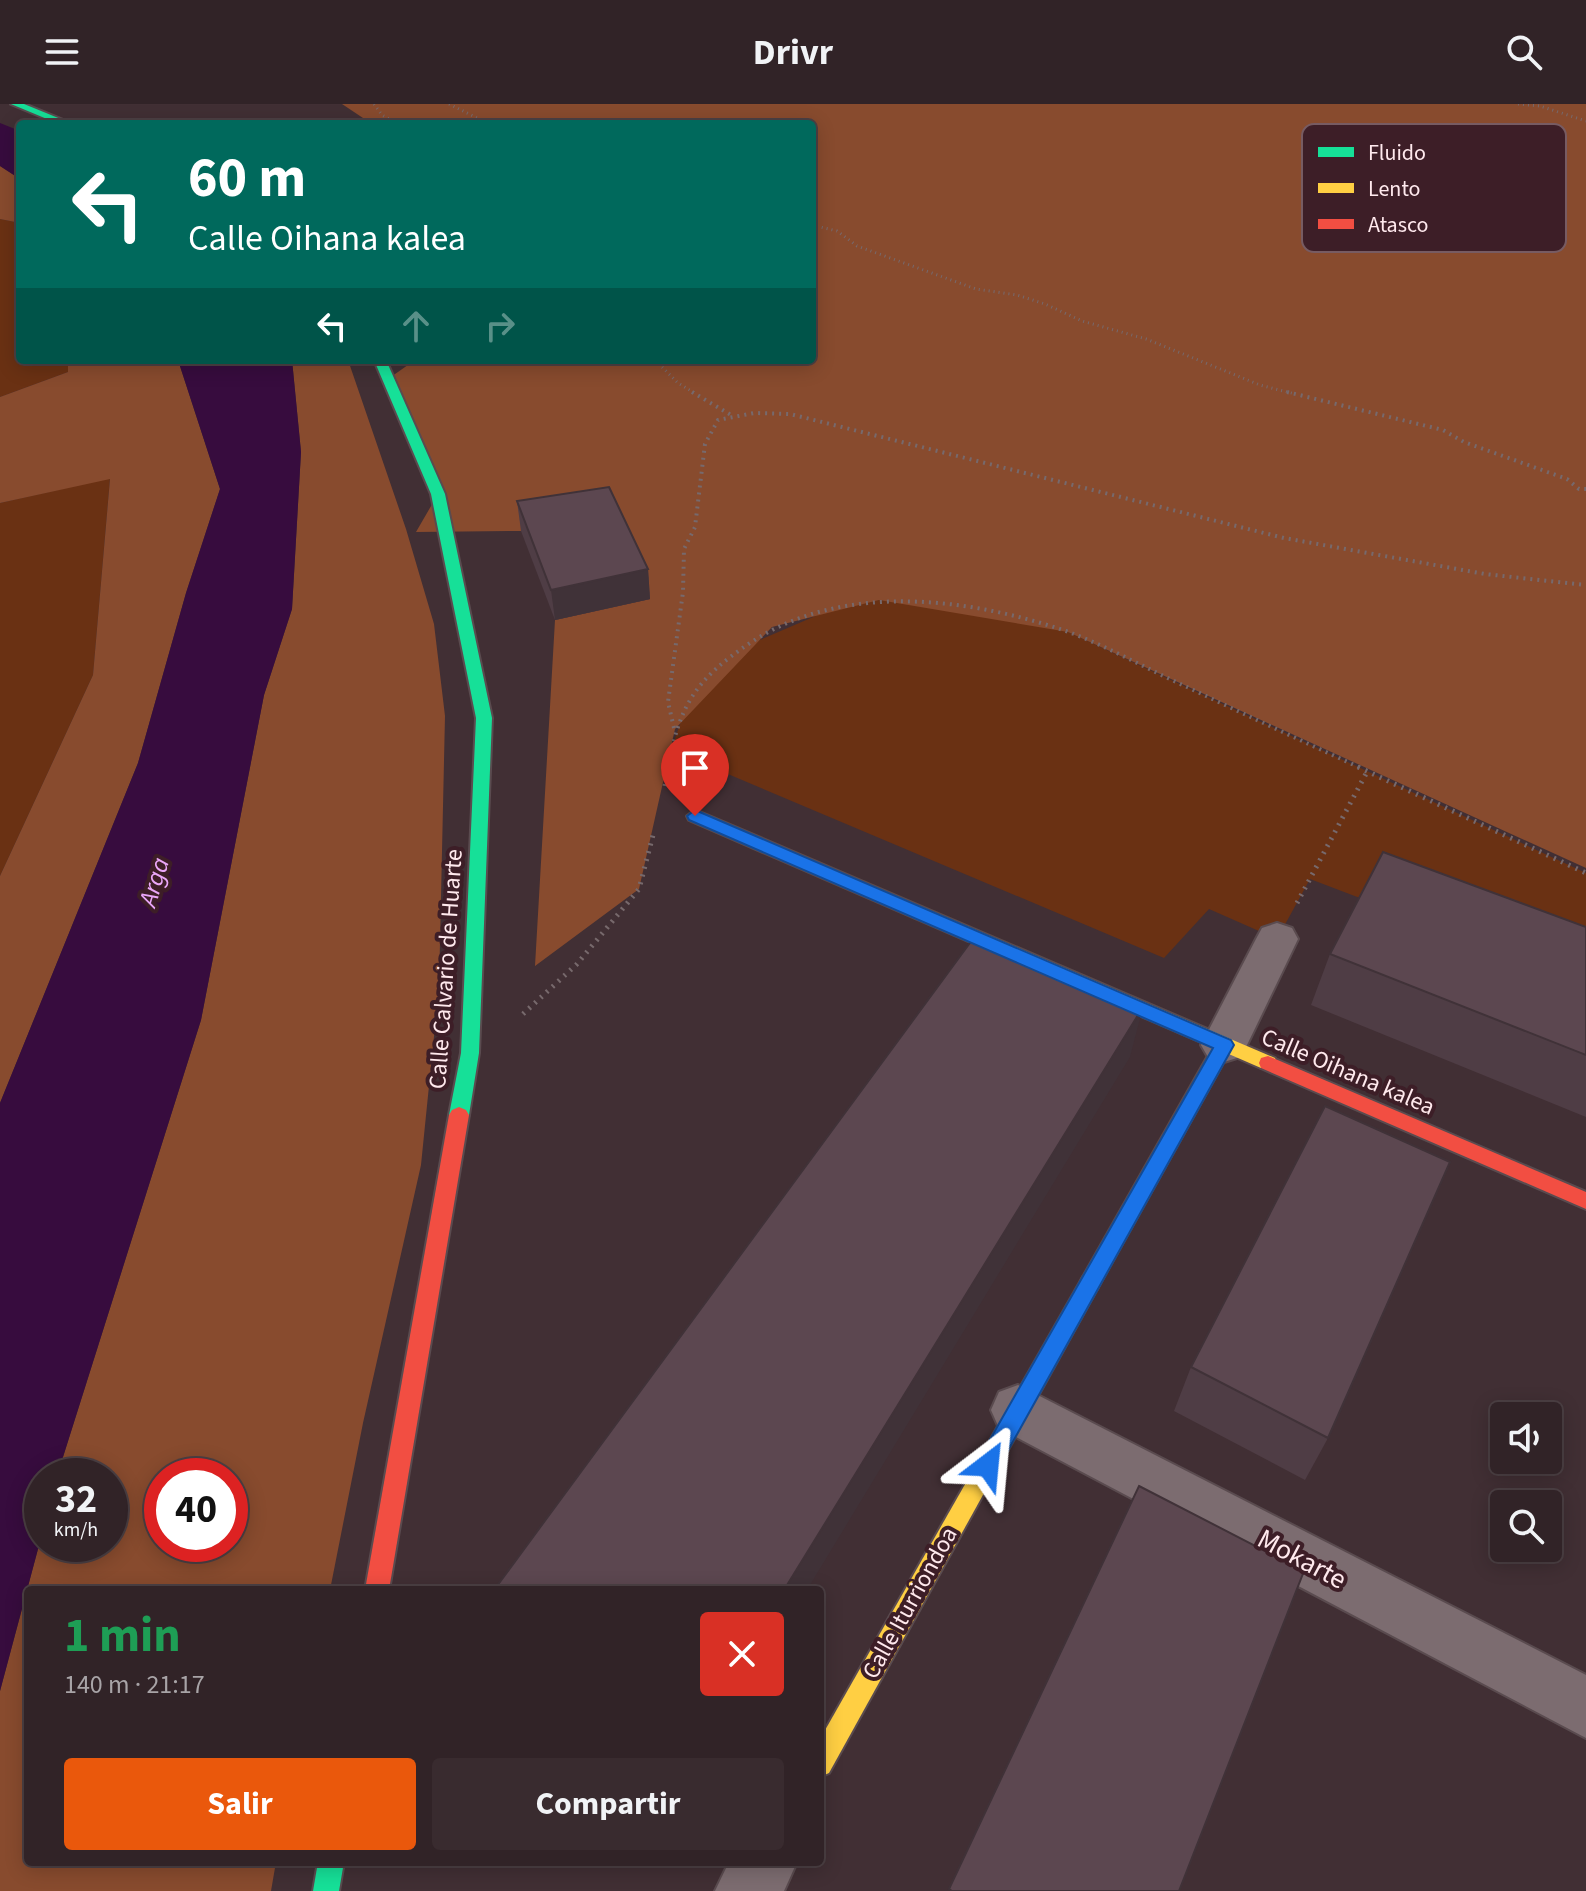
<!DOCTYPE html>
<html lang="es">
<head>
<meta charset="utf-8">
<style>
	:root { --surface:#312327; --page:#392b2f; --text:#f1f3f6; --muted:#a8a4a7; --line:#4c4044; --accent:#ea580c }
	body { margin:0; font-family:"Source Sans 3",sans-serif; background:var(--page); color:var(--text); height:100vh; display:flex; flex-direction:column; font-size:30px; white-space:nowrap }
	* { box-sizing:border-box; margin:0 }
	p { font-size:26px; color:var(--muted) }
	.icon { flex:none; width:44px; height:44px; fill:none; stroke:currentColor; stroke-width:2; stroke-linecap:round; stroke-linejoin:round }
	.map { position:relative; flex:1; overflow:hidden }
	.details { position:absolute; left:24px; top:1482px; width:800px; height:280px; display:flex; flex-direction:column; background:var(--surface); border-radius:8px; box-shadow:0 4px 20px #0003,0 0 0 2px var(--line) }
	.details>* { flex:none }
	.banner { position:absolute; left:16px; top:16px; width:800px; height:244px; border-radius:8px; box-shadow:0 4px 20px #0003,0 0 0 2px var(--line); background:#00695c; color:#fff; overflow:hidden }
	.tools { position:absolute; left:1490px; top:1298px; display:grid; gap:16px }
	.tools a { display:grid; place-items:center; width:72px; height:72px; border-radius:8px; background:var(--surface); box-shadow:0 4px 20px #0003,0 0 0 2px var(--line); font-size:40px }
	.speed { position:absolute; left:24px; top:1354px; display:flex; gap:16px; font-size:40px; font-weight:700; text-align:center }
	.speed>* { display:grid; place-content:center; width:104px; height:104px; border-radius:50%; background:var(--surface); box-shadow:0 4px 20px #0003,0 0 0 2px var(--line); line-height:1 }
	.speed small { font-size:20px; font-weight:400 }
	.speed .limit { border:12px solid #d22; background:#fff; color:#111 }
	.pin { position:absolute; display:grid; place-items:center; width:68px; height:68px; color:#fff; margin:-82px -34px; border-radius:50% 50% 50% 0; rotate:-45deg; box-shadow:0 0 8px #0007 }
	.pin .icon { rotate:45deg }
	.me { position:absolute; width:88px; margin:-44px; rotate:29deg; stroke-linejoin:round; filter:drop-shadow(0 0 6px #0008) }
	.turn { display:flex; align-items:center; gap:28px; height:168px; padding:0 40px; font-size:36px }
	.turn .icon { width:104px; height:104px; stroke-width:2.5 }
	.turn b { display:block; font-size:56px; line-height:68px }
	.lanes { display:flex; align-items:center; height:76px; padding:0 40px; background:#0003; justify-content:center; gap:40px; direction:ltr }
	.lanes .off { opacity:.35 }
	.round { display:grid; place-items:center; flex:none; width:84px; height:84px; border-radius:8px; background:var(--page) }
	.summary { display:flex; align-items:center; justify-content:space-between; height:136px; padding:0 40px }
	h1 { font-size:48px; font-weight:700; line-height:60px; color:#1e9e55 }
	.action { display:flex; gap:16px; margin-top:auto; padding:16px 40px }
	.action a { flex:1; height:92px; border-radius:8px; background:var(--accent); color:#fff; font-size:32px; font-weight:700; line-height:92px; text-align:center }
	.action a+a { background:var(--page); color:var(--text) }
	header { display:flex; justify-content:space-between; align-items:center; height:104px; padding:0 40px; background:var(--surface); font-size:36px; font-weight:700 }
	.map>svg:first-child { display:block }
</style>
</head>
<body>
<header><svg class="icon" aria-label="menu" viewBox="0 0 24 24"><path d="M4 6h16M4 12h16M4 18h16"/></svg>Drivr<svg class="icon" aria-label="search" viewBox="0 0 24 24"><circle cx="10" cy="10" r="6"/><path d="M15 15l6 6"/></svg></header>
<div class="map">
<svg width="1586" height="1787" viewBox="0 0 1586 1787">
	<rect width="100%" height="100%" fill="#412f34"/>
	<!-- green -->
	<g fill="#6a3113">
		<path d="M0,115l20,4v137h48v12l-68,25z"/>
		<path d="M110,374l-17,197 -93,201v-373z"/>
		<path d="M879,496l143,17 46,15 518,241v111l-276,-105 -33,60 -68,-30 -45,49 -493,-208 19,-54 49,-47 102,-44z"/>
	</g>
	<!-- forest -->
	<g fill="#884b2e" fill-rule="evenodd">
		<path d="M342,0h1244v764l-518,-236 -189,-32 -107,27 -97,102 -36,160 -104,77 20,-346 95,-21 -38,-82 -91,14 -105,1 22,-38 -50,-115 27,-19h397v-236h-440z"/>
		<path d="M0,62l20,13v44l-20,-4z"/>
		<path d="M68,256h110l42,129 -34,104 -48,170 -138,340v-227l93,-201 17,-196 -110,24v-106l68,-25z"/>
		<path d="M292,256h56l58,169 28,95 11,92 -6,271 -18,178 -58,258 -33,167h-302v272h248l-5,29h-271v-200l42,-157v10h68v-68h-53l144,-456 63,-325 28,-86 9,-157zM162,1372h68v68h-68z"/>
	</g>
	<!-- water -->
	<g fill="#370c3e">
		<path d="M0,19l20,8v48l-20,-13z"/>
		<path d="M178,256h114l9,92 -9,157 -28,86 -63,325 -144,456h-15v58l-42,157v-588l138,-340 48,-170 34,-104z"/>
	</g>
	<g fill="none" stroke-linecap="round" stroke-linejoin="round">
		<!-- street casing -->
		<g stroke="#5a4b4f" stroke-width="4">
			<g id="street">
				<path d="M1277,819l15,5 6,11 -51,106 -7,12 -16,5 -16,-5 -7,-12 55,-106 6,-11z"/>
				<path d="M1018,1281l568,290v63l-587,-310 -8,-18 8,-18z"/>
				<path d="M729,1758h68l-13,29h-69z"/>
			</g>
		</g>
		<!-- fast casing -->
		<g stroke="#5a4b4f" stroke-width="4">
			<g id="fast">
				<path d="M11,0h13l49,20h-14z"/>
				<path d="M374,256h12l59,134 47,224 -13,335 -10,62 -3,5h-14l-3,-5 12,-62 15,-335 -45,-224z"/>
				<path d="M1224,934l7,2 2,5 -136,244 -7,3 -7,-3 -3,-6 3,-6 134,-237z"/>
				<path d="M318,1758h26l-5,29h-26z"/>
			</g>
		</g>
		<!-- slow casing -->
		<g stroke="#5a4b4f" stroke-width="4">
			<g id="slow">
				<path d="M695,706l580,248 2,5 -2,5h-14l-572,-248 -2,-4z"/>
				<path d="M1090,1170l7,3 3,6 -3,6 -268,484 -9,4v-38l263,-462z"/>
			</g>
		</g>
		<!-- jam casing -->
		<g stroke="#5a4b4f" stroke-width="4">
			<g id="jam">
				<path d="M1268,952l318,136v17l-325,-141 -2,-5 2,-5z"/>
				<path d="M459,1003l7,3 3,5 -80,475h-24l84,-475 3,-5z"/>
			</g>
		</g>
		<!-- path-far2 -->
		<g stroke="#77696c" stroke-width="3" stroke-dasharray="1 4" stroke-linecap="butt">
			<path d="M374,0l8,11 16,9"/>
			<path d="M449,0l40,20"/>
			<path d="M1518,0l22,2 46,15"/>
			<path d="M812,121l25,6 20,15 119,43 41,6 28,9 37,17 64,18 114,46 35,9"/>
			<path d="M655,256l23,23 18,11"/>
		</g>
		<!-- path-far1 -->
		<g stroke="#77696c" stroke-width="4" stroke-dasharray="2 5" stroke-linecap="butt">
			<path d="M692,288l39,23"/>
			<path d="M1287,288l156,38 21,12 103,37 12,10h7"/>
			<path d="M674,624l-6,-26 15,-110 1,-43 11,-22 10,-83 13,-24 36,-7 36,1 494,124 201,36 101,11"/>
			<path d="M668,665c11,-64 28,-90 82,-126 92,-61 216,-46 316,-12 41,15 81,38 121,56 59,28 117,55 176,82"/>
		</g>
		<!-- path -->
		<g stroke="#77696c" stroke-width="5" stroke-dasharray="2 6" stroke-linecap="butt">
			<path d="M1358,663l228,106"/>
			<path d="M665,682l3,-19"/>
			<path d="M1297,799l71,-133"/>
			<path d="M523,910l54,-50 62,-75 14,-54"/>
		</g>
		<!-- street -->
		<use href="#street" fill="#7c6c70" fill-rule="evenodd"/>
		<!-- fast -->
		<use href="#fast" fill="#16e098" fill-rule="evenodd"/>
		<!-- slow -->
		<use href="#slow" fill="#ffcf43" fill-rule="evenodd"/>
		<!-- jam -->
		<use href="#jam" fill="#f24e42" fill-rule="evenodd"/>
	</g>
	<!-- wall -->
	<g fill="#4f3d45">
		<path d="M517,397l131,68 2,30 -95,21 -34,-89z"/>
		<path d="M1586,823v190l-275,-112 19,-51z"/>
		<path d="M1191,1263l137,71 -23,42 -131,-69z"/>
	</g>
	<!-- shaded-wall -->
	<g fill="#403238">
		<path d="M648,465l2,30 -95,21 -4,-30z"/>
		<path d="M1143,903l-13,50 -323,533h-23z"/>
	</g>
	<!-- building -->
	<g fill="#5c4750" stroke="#403238" stroke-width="2">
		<path d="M609,383l39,82 -97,21 -34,-89z"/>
		<path d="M1383,748l203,75v128l-256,-101z"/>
		<path d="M975,832l168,71 -359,583h-290z"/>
		<path d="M1325,1002l125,56 -122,276 -137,-71z"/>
		<path d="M1139,1382l165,85 -125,320h-227l-3,-2z"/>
	</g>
	<!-- route -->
	<path fill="#1a73e8" stroke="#114b97" stroke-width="2" d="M695,706l536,230 3,5 -238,427 -8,4 -8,-4 -4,-7 4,-8 233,-409 -524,-228 -2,-4z"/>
	<g text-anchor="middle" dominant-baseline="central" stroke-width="8" stroke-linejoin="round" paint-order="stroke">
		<!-- street labels -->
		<g font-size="24" fill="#ffe9ed" stroke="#3d1e27">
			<text transform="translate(446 865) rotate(-86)">Calle Calvario de Huarte</text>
			<text transform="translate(1348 968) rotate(23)">Calle Oihana kalea</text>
			<text transform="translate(910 1499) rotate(-61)">Calle Iturriondoa</text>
		</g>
		<!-- water labels -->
		<g font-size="26" font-style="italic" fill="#eaa6f8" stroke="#3d1e27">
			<text transform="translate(154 778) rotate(-73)">Arga</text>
		</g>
		<!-- near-street labels -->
		<g font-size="28" fill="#ffe9ed" stroke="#3d1e27">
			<text transform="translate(1302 1455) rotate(28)">Mokarte</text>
		</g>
	</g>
	<!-- legend -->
	<rect x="1302" y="20" width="264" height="128" rx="12" fill="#3d1e27" stroke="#775b62" stroke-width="2"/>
	<rect x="1318" y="43" width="36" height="10" fill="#16e098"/>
	<rect x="1318" y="79" width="36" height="10" fill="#ffcf43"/>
	<rect x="1318" y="115" width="36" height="10" fill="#f24e42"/>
	<g font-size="22" fill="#ffe9ed">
		<text x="1368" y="56">Fluido</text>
		<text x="1368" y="92">Lento</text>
		<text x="1368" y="128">Atasco</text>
	</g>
</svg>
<div class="tools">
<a><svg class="icon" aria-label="sound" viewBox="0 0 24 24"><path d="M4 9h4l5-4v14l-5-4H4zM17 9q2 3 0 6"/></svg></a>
<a><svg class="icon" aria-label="search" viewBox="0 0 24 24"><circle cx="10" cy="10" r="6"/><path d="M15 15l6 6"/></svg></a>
</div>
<div class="speed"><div>32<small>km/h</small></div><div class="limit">40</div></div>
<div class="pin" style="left:695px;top:712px;background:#d93025"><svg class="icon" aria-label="arrive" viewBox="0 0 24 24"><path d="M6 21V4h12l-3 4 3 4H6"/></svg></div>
<svg class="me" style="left:988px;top:1361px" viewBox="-20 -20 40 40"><path d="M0-17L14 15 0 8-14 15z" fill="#1a73e8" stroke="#fff" stroke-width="4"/></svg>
<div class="banner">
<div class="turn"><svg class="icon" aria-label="left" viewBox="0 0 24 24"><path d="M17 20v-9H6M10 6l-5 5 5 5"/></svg><div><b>60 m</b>Calle Oihana kalea</div></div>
<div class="lanes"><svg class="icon" aria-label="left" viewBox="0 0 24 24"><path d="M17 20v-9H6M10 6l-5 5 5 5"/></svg><svg class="icon off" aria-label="ahead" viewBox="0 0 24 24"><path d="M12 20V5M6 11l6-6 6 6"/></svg><svg class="icon off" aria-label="right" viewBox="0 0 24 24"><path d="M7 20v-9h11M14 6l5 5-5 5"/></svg></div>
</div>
<section class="details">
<div class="summary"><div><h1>1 min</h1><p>140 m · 21:17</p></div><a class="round" style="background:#d93025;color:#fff"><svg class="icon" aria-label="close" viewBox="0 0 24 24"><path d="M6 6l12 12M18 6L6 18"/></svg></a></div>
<div class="action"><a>Salir</a><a>Compartir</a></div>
</section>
</div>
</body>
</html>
